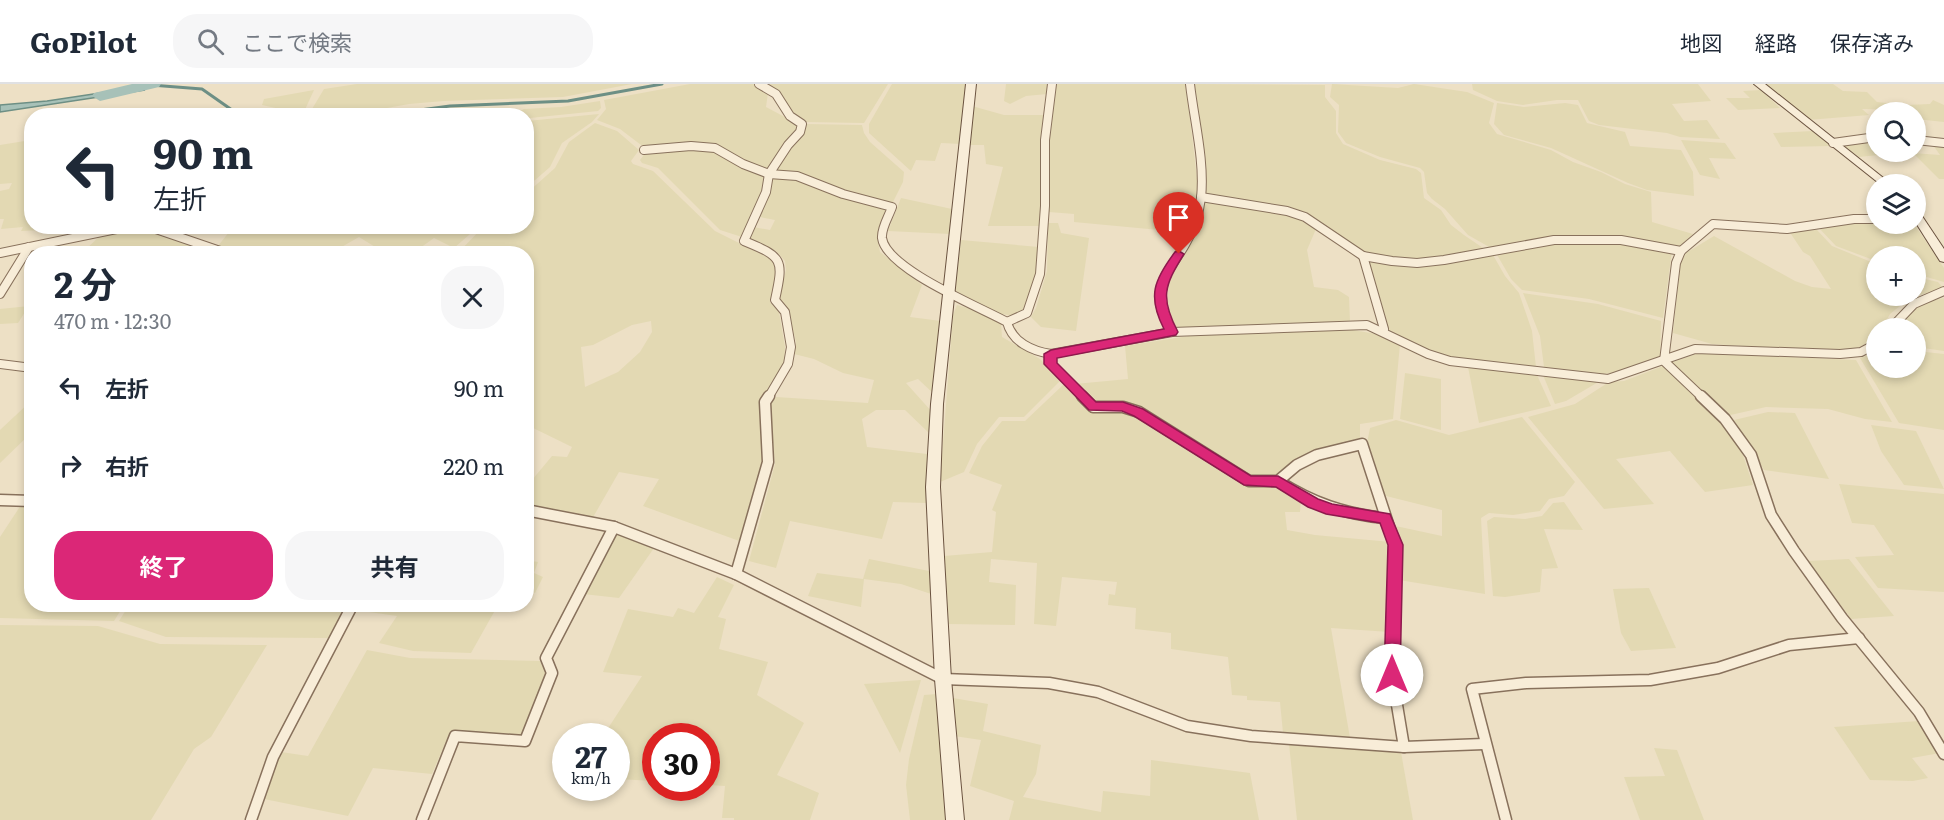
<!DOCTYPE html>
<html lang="ja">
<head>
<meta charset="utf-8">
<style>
	:root { --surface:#fff; --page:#f6f6f7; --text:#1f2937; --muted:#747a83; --line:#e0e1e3; --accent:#db2777 }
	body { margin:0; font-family:Literata,"Noto Sans JP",serif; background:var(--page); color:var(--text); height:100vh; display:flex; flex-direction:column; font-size:22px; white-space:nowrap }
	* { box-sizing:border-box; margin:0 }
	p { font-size:20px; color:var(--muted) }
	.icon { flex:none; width:33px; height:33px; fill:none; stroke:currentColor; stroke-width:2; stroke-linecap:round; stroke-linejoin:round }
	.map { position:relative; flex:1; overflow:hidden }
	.side { position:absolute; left:24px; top:162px; width:510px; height:366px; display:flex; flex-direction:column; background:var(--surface); border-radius:24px; box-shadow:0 3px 9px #0003 }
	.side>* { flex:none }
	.hud { position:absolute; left:24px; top:24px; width:510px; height:126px; border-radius:24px; box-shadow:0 3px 9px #0003; background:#fff; color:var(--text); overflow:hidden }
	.fabs { position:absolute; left:1866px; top:18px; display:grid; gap:12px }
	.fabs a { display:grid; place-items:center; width:60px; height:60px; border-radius:50%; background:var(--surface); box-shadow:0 3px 9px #0003; font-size:30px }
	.speed { position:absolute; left:552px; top:639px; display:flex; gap:12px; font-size:30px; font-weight:700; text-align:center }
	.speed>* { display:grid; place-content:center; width:78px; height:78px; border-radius:50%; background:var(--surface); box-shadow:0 3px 9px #0003; line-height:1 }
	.speed small { font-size:15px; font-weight:400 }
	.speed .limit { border:9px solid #d22; background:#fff; color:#111 }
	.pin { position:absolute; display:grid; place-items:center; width:51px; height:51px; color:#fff; margin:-62px -26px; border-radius:50% 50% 50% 0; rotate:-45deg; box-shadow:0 0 6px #0007 }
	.pin .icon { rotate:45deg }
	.me { position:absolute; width:66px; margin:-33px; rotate:0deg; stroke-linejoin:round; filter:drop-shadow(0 0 4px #0008) }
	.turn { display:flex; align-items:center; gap:21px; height:126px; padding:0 30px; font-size:27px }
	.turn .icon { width:78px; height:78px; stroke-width:2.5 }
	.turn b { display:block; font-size:42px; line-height:51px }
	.round { display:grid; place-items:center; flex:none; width:63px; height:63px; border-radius:24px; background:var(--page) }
	.headline { display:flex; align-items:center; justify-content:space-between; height:102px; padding:0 30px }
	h1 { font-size:36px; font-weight:700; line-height:45px }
	.button { display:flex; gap:12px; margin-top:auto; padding:12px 30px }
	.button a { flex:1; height:69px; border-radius:24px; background:var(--accent); color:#fff; font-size:24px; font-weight:700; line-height:69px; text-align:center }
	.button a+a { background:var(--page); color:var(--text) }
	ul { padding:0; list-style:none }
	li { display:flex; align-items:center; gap:18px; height:78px; padding:0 30px }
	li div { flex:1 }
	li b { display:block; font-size:22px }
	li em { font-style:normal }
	header { display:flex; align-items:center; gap:36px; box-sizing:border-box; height:84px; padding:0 30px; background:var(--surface); border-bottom:2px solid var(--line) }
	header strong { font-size:28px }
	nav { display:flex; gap:33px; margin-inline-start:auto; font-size:21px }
	.search { width:420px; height:54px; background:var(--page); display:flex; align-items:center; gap:15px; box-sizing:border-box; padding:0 21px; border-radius:24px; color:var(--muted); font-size:22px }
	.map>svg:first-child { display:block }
</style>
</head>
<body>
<header>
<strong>GoPilot</strong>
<div class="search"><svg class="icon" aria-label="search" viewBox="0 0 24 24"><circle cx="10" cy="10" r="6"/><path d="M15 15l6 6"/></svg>ここで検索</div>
<nav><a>地図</a><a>経路</a><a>保存済み</a></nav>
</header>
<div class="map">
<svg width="1944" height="736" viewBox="0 0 1944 736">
	<rect width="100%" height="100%" fill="#ede0c5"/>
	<!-- farmland -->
	<g fill="#e3d9b3" fill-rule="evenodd">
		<path d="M357,0h275l-69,13 -119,4 -35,3 -55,10h-45l15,-25z"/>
		<path d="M690,0h65l13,9 -2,14 32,17 -2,8 -27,36 -8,1 -42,-22 -74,1 -25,-19 -23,-9 9,-11 -2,-9z"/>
		<path d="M764,0h124l-24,39 -60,-1 -12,-7z"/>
		<path d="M892,0h74l-5,60 -20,-1 -6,18 -19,-1 -5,11 -42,-38v-9z"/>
		<path d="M1006,0h43l-2,10 -21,2 -16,8 -6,-3z"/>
		<path d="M1055,0h131l13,112 -14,39 -15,-4 -96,-9v-8l-25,-2v-72z"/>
		<path d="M1193,0l132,1v12l11,14v22l7,11 37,16 36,9 5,4 3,25 17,12 10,15 13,10 22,15 -65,10 -46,-4 -17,-5 -46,-33 -102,-22 -4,-4z"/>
		<path d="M1332,0l66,4 16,-4 53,8 27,11 -5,20 8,11 54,16 22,12 28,10 24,12 26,8 1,30 41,12 -15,14 -118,-12 -20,2 -49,10 -23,-13 -23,-26 -13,-10 -5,-6 -3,-21 -4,-4 -40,-11 -34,-14 -8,-11 1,-27 -9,-8z"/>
		<path d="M1472,0h226l13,17 -39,3 12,17 23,-1 13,19 -40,-2 -13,-4 -68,-8 -10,-4 -11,-21h-21l-34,5 -26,-4 -24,-11z"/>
		<path d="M1764,0h69l10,7 24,1 10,10 29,3 24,-1 3,-4 11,5v17l-28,-3v-7h-7l-2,-2 -45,-1 7,6 -61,5z"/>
		<path d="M314,6l-11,24 -41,-9 2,-6z"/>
		<path d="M1761,6l19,18 -42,2 -12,-12h24l-7,-7z"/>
		<path d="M600,17l1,7 -3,3 -68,7h-3l-1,-2 -13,-1 11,-6 37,-2z"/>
		<path d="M1565,19l13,2 9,18 38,9 5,14 51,4 12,22 1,24 -47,-6 -19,-7 -77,-35 -47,-13 -10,-11 3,-21 27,4z"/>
		<path d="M972,22l32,9h41l-5,111h-52l15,-59 -17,-3 -2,-19h-14z"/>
		<path d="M599,30l-7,8 -30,21 -12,24 -23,20v-66z"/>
		<path d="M595,39l22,8 22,19 -8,11 2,3 20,7 62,60 60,30 3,4 -8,37 9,10 6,35 -1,18 -23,35 2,64 -21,78 -99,-36 16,-27 -40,-7 -27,47 -65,-12v-21l25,-30 15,1 5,-10 -45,-22 -1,-171h-69l26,-27 43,-1 1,-33 28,-25 14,-26zM651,237l1,11 -12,20 -22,20 -33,15 -4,-40 12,-2 39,-20z"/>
		<path d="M806,40l56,1 2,8 6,9 34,30 -1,10 -11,22 -45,-11 -70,-21 -2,-4 29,-37z"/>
		<path d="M1813,47l18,15 -50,1 -8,-14z"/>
		<path d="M31,56l1,86 75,1 -86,4 2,-4 -22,2 3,-10h-4v-28l9,-2 3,-6 -12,1v-39z"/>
		<path d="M1681,56l44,3 11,16 -27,-1 11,21 -20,-4z"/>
		<path d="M1870,56l6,5v7h8l4,2 -29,3 -17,-12z"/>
		<path d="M1933,61l11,1v33h-5l-26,-26 27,2z"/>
		<path d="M689,64l26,3 50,24 -3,17 -20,45 -22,-7 -62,-62 -16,-5 -2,-3 6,-8z"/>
		<path d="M772,92l26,2 92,31 -13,27 3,16 42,33 -12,32 31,4 -6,74 -17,-16 -12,4 27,30 -4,20 -24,-23h-29l-14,9 5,28 60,7 -1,49 -33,-1 -11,37 -92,-18 -14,47 -27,-7 26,-97 -5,-59 6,-8 92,6 6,-23 -31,-7 -29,-14 -20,-5 2,-12 -9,-35 -8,-8 7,-29 -1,-9 -9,-10 -25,-9 -2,-4 4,-11 17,3 5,-10 -15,-3 11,-28z"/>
		<path d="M901,114l51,11 -2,25 -62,-3z"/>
		<path d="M1205,115l75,13 22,6 14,11 -9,21 7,37 24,3 11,7 1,25 -174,6 -10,-13 3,-36z"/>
		<path d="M1876,137v3h38l30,44v14l-28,-8v-18h-40v5l-40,-15 -17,-18 12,-5z"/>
		<path d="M1048,139h10l3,10 28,5 -13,93 -35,-4 -10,-10 5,-9 11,-37z"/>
		<path d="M233,143h245l-24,21 -20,-10 -21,15h-28l-26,-16 -28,16h-91l-22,-7z"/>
		<path d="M130,145h12l66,21v4h-127l21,-20z"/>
		<path d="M1817,146l15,16 44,18v32h40v-19l22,5 6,7 -33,8 -21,17 -8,14h-6v11l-19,9 -17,4 -128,-8 -39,-11 7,-70 6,-10 28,-17 81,45 17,6 19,2 -21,-33 -7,-4 -14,-21z"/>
		<path d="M961,156l78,7 -1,27 -14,38 -9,4 -14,-2 -46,-22z"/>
		<path d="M1620,158l52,9 -9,67 -74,-19 -67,-9 -11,-11 -15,-26 41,-9z"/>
		<path d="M1493,171l12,21 14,17 13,38 4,36 -86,-8 -20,-5 -44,-26 -19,-69 34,6 32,1z"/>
		<path d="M1523,209l75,11 63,17 -1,36 -38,14 -18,3 -60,-7 -4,-31z"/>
		<path d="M1944,214v53l-28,-4v-19h-18l1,-2 12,-15 15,-9z"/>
		<path d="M957,221l25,7 19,11 1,14 38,22 21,21 -37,37h-25l-22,27 -13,28 -24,10 13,-167z"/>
		<path d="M29,222l-11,17 -18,1v-15z"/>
		<path d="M1353,246l23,4 24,10 -7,75 -33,5v16l-37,8 -27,13 -21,16h-28l-104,-66 -50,-8 -18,-19 53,-5 -3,-33 70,-11z"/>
		<path d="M1916,267l28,3v76l-45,-7 -39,-65 16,-6v16h40z"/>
		<path d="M1699,269l157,7 36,62 -27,-3 -37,-10 -62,-2 -40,9 -56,-53z"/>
		<path d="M1663,282l54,52 25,34 11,33 -48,7 -35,-41 -54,8 38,45 -50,5 -76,-92 47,-13 34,-22 15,-1z"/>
		<path d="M1468,283l69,8 14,31 -72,17z"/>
		<path d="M1405,289l36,6v51l-41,-11z"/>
		<path d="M1543,291l57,6 -34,20 -11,3z"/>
		<path d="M1063,301h4l25,25h31l14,5 110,69 26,-1 10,4 18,13 -1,12h-15l2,18 28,5 76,7 -1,90 -59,-4 19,110 -67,-5 -3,-31 -33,-2v-4l-15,-1 -4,-38 -57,-8v-16l-36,-4 1,-21 -28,-3 1,-11 6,1 2,-13 -55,-5 -6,49 -22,-2 3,-61 -46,-4 -2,23 27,3 -1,40 -66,-1 -5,-68 48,-4 4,-40 -4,-2 10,-25 -33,-12 13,-27 20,-25h23z"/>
		<path d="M31,317v32l-31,30v-33z"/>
		<path d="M1768,328l27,1 34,66 -65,-9 -30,-50z"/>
		<path d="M1522,333l53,65 -11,14 -15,3 -9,12 -27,4 -24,-2 -8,5 4,76 -86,-14 -8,-55 51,11v-26l-60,-15 -9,-39 -6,-13 3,-15 26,-8 53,15z"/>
		<path d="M1871,341l45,6 28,58 -40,-4 -23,-34z"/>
		<path d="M1839,400l105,10v98l-66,-4 -23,-31 39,-2 -20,-30 -22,-2z"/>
		<path d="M1564,418l19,28 -39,-1 14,39 -16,1 -2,23 -35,5 -12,-1 -6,-75 7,-4 31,2 17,-3 11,-13z"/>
		<path d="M21,421h10v39l-3,4 3,1 1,55 92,1 -10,16 -114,-3v-81z"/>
		<path d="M615,447l39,17 -35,50 -36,-4z"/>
		<path d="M869,475l60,12 2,23 -30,-10 -37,-5 -3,28 -53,-11 9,-23 46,6z"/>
		<path d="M1849,475l45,57 -43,3 -43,-58z"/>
		<path d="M526,476l12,2 -4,11 9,4 -8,16 -8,-2z"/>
		<path d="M717,493l17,8 -16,32 8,2 -7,30 49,13 -11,33 47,28 -27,52 42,18 -9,27h-76v-2h-12l3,-32 -18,-1 -1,-49h-50l-1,45 -38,-2 1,-37 -2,-6h-13l39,-60 -39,-4 25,-63 45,8 5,-9 16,5z"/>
		<path d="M1649,504l27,60 -45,3 -10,-18 -8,-44z"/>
		<path d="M358,520l140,1 -27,48 -58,-2 -34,-8 18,-27 -42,-6z"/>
		<path d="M129,521h220l-18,33 -165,-1 -47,-16z"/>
		<path d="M0,541l98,1 62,18 107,1 -56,92 -17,12 -43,71h-151z"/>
		<path d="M367,566l43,8 130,3 6,12 -25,62 -71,-3 -18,42 -59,-6 -25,48 -84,-17 17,-47 27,4z"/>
		<path d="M921,596l-21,73 -36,-69z"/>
		<path d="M937,610l9,126h-36l-4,-35 3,-26 15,-64z"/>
		<path d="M953,614l35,6 -5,27 58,14 -5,29 -13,23 78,15 2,-21 47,5 1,-36 99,13 9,47h-250l5,-19 -44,-15 11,-46 -27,-4z"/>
		<path d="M1919,637l21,32 -28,5 16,20 -15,3 -43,-1 -36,-53z"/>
		<path d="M1289,660l112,8 12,68h-116z"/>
		<path d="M1654,664l23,2 27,70h-64l-16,-43 41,-1z"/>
	</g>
	<!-- water -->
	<path fill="#a7c1b8" stroke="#6d8f85" stroke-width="1.5" d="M120,6h25l-145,22v-7l47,-4z"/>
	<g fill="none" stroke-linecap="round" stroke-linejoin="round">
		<!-- stream -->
		<g stroke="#6d8f85" stroke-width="3">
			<path d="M151,1l51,4 30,21 27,6"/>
			<path d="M375,32l75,-10 118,-5 94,-17"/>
		</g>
		<!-- river -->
		<path fill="#a7c1b8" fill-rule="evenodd" d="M132,0h29l-2,3 -59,14 -8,-5 2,-3z"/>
		<!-- street-far1 casing -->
		<g stroke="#88715c" stroke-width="10">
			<g id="street-far1">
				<path d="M759,0l17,10 14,22 12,8 -2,8 -12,13 -19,29 -3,18 -22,49c39,16 40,18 31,59l10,12 6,35 -3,17 -20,34"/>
				<path d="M1916,56l28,3"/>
				<path d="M1833,59l43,-6"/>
				<path d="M644,66l47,-4 24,2 28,16 26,10 28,2 46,18 49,13c-3,9 -11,21 -10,31 4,31 98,69 125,84 5,20 25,29 44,32l121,-22 195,-7 61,29 22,7 158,18 87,-30 145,5 21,-2 15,-8"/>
				<path d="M1201,113l86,14 18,6 58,39 29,5 25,2 27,-3 110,-20h67l60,11"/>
				<path d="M147,142l82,28"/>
				<path d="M0,169l131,-27"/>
				<path d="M1363,172l21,73"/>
				<path d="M0,210l29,-47"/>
				<path d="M1007,238l20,-9 13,-39 5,-68v-66l7,-56"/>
				<path d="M1891,244l23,-24 30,-13"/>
				<path d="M1172,248c-5,-9 -11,-19 -12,-29 -3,-24 17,-42 27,-62 8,-13 12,-28 14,-43 4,-37 -7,-78 -11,-114"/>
				<path d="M1051,270v10l33,34"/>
				<path d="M0,280l32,4"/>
				<path d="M1703,314l-39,-37 12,-98 5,-12 32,-27 74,5 67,-10h22"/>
			</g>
		</g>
		<!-- street casing -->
		<g stroke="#88715c" stroke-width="13">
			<g id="street">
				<path d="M1082,312l11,11h30l16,5 110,69h29l19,-16 20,-10 45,-11 33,101 -3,130 12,72"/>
				<path d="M1701,312l24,23 26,36 20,60 23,36 48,67 77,94 25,42"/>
				<path d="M1278,397c35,22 66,33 107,37"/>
				<path d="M0,416l32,1"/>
				<path d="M526,426l88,17 122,47 207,105 106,4 49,9 89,34 64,10 153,11 80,-3"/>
				<path d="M736,490l32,-112 -3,-60 4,-6"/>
				<path d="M251,736l22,-63 80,-153"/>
				<path d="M422,736l33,-84 70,5 27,-68 -6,-15 68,-131"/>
				<path d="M1506,736l-34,-131 54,-6 124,-3 68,-12 71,-23 70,-7"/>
			</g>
		</g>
		<!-- secondary casing -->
		<g stroke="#6a523f" stroke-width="2">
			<g id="secondary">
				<path d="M966,0h10l-33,320 -3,83 11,192 13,141h-18l-11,-141 -9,-192 5,-83z"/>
				<path d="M1754,0h11l126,100h-11z"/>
				<path d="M1916,128l4,1 24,36v13l-4,-1 -24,-38z"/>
			</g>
		</g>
		<!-- street-far1 -->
		<use href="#street-far1" stroke="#f8edd8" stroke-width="8"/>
		<!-- street -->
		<use href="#street" stroke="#f8edd8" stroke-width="10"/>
		<!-- secondary -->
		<use href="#secondary" fill="#f8edd8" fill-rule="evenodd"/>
	</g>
	<!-- route -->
	<path fill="#db2777" stroke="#8e194d" stroke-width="1.5" d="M1179,167l5,3c-20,32 -24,44 -6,78l-2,3 -119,23v5l39,39h27l20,7 108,67h27l40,23 14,5 58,10 13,31 -3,130 -2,5 -6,3 -5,-3 -3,-5 4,-130 -8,-22 -54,-9 -18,-7 -32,-20 -32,-2 -110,-69 -12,-5 -33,-1 -45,-46v-10l7,-4 113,-21c-17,-33 -10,-49 11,-77z"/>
</svg>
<div class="fabs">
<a><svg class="icon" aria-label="search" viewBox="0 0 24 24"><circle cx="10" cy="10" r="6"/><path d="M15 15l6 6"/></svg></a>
<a><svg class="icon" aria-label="layers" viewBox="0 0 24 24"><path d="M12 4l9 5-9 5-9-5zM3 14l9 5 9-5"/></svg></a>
<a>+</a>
<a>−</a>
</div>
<div class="speed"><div>27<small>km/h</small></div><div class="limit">30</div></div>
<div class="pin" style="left:1179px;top:170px;background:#d93025"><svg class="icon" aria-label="arrive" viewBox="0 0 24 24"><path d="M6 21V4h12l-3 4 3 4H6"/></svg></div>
<svg class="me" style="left:1392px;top:591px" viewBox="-20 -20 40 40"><circle r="19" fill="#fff"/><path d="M0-13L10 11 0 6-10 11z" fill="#db2777"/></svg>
<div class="hud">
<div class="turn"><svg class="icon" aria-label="left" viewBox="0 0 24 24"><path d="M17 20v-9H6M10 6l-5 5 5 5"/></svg><div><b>90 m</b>左折</div></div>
</div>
<section class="side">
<div class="headline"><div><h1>2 分</h1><p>470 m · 12:30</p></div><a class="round"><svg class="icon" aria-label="close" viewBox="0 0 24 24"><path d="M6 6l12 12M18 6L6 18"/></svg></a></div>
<ul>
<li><svg class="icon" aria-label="left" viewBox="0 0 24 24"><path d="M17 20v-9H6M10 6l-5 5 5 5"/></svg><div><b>左折</b></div><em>90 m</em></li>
<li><svg class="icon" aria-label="right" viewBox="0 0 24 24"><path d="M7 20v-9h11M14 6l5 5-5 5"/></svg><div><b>右折</b></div><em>220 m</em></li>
</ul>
<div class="button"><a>終了</a><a>共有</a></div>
</section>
</div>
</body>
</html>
